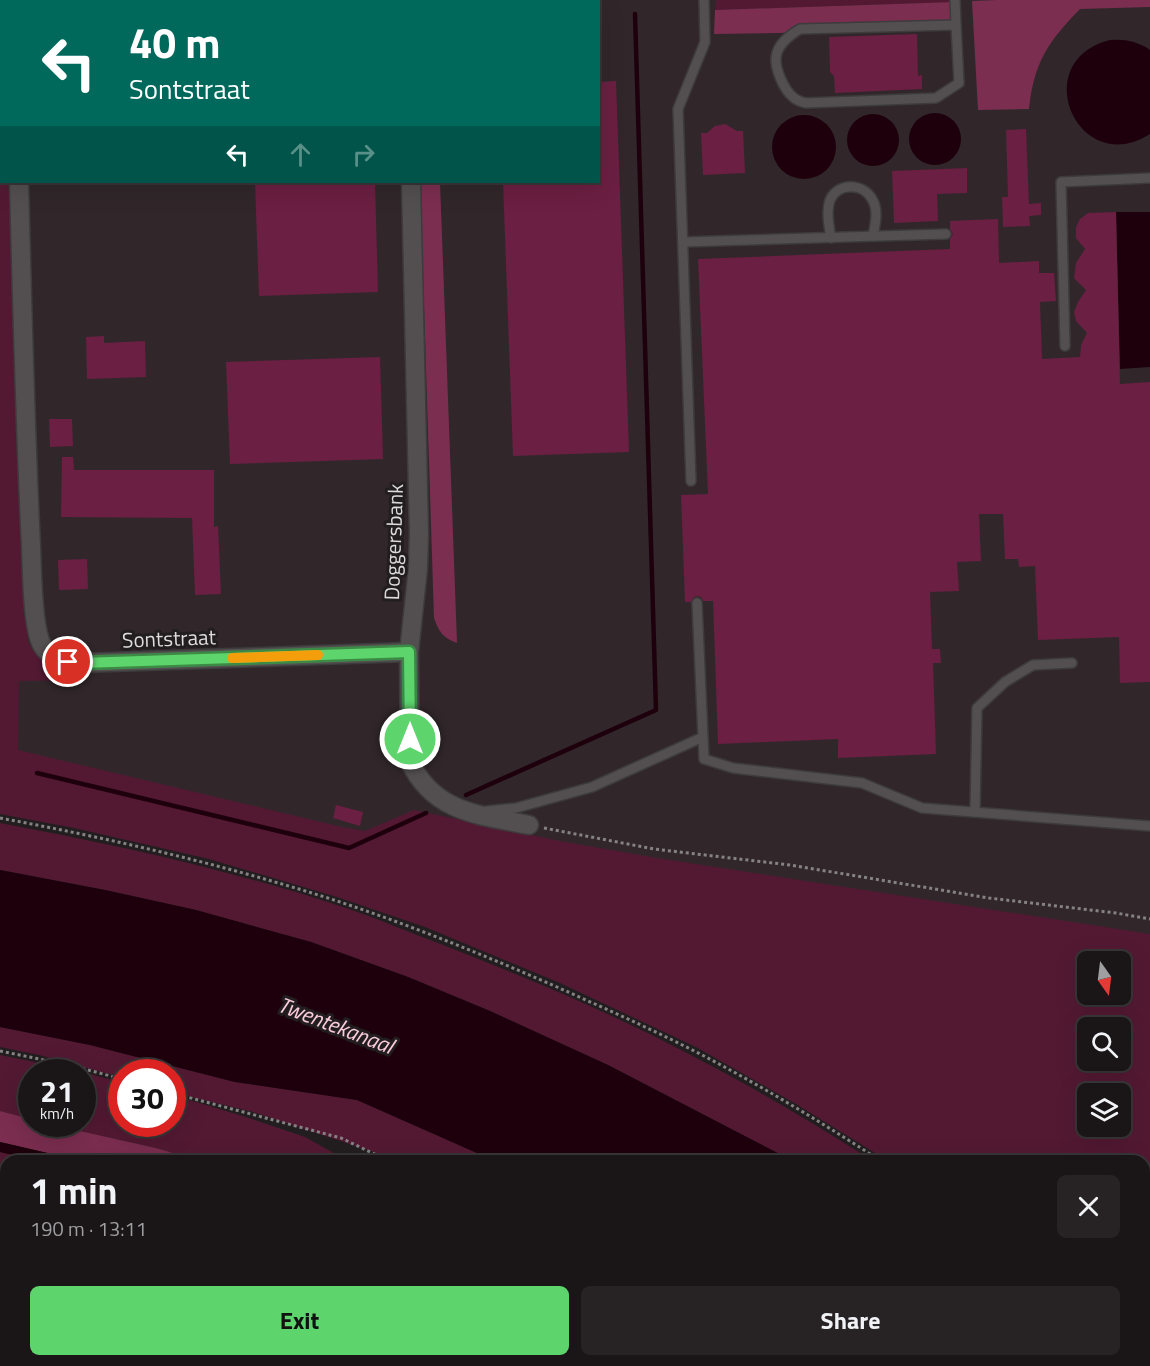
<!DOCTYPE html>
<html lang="en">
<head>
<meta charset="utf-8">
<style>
	:root { --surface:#1a1617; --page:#272324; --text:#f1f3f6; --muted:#9f9fa1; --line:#383536; --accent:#5dd56c }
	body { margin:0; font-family:"Titillium Web",sans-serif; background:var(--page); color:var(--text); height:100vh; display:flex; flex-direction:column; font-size:22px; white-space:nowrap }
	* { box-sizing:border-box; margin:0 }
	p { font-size:20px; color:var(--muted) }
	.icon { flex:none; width:33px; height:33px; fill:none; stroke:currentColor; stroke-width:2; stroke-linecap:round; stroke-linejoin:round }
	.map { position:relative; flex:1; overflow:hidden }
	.details { position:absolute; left:0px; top:1155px; width:1150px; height:212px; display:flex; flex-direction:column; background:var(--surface); border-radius:18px 18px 0 0; box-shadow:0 6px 24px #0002,0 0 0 2px var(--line) }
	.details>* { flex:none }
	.guide { position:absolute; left:0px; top:0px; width:600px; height:183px; box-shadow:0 6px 24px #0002,0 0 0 2px var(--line); background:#00695c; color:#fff; overflow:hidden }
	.needle { width:39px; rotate:166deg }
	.tools { position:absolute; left:1077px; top:951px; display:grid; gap:12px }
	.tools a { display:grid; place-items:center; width:54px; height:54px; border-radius:9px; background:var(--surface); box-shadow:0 6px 24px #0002,0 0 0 2px var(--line); font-size:30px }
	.speed { position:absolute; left:18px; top:1059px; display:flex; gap:12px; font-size:30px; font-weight:700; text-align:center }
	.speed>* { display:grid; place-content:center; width:78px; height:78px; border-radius:50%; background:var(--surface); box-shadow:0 6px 24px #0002,0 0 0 2px var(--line); line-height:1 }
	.speed small { font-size:15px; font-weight:400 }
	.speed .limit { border:9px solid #d22; background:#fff; color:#111 }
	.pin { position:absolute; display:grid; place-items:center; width:51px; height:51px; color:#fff; margin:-26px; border:3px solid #fff; border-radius:50%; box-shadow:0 2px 6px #0007 }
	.me { position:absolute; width:66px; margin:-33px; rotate:0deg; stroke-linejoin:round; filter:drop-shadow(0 0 4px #0008) }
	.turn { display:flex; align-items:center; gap:21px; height:126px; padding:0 30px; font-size:27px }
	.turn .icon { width:78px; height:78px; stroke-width:2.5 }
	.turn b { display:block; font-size:42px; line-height:51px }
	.lanes { display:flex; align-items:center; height:57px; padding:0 30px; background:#0003; justify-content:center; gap:30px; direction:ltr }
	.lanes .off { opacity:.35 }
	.round { display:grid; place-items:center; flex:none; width:63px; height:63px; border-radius:9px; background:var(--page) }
	.overview { display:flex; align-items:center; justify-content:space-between; height:102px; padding:0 30px }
	h1 { font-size:36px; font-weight:700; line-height:45px }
	.action { display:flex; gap:12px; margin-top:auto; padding:12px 30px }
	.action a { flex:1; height:69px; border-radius:9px; background:var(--accent); color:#111; font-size:24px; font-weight:700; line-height:69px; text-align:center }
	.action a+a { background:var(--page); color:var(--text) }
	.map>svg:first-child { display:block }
</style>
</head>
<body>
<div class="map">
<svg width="1150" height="1366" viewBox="0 0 1150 1366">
	<rect width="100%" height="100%" fill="#221e1f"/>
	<!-- built -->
	<path fill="#31272b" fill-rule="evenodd" d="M0,0h1150v1327l-6,-4v-162l-399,-104 -222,-104 -333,-115 -190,-33zM2,2h596v180h-596zM1088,962h32v32h-32zM1088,1028h32v32h-32zM1088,1094h32v32h-32z"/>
	<!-- green -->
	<g fill="#531933" fill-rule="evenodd">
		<path d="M716,0h238v2l-239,8z"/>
		<path d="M0,11l2,3v168h9l9,282 8,178c7,14 17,24 33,28 9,3 14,3 22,10l-64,1 -1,69 324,77 23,4 49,-21 146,31 97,17 493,76v404l-6,-4v-173h-256l-92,-57 -100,-57 -136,-64 -135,-56 -88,-30 -128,-38 -135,-31 -74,-14zM1088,962h32v32h-32zM1088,1028h32v32h-32zM1088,1094h32v32h-32z"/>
		<path d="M0,823c118,22 235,48 349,86 30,10 59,23 89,34 84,33 167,67 247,109 64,33 127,70 188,109h-80l-185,-96 -118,-54 -82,-34 -97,-35 -115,-32 -91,-20 -105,-20z"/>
		<path d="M0,1027l90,18 145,37 122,18 138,61h-100l-21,-9 -121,-40 -78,-19 -2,-1 -1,-20h-50l-1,4 -16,-3 -66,-18 -39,-8z"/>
		<path d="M0,1055l70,14 51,13 1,42h50l1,-29 76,23 56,19 43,24h-148l-44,-13 -107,-24h33v-52h-50l-1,47 -31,-8z"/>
		<path d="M0,1152l39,9h-33v38l-6,-1z"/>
		<path d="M4,1278l2,1v81l482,1 -3,5h-485v-86z"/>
		<path d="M1145,1344l5,4v18h-53l-7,-5 54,-1z"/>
		<path d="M679,1361h60l9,5h-61z"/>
		<path d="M768,1361h87l8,5h-86z"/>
	</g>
	<!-- forest -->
	<g fill="#7c2e50">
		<path d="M997,0h153v7l-70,2c-32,33 -46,53 -51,100l-51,1 -6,-109z"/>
		<path d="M954,2l1,28 -241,4 1,-24z"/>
		<path d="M420,182h20l17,461c-14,-5 -18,-11 -23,-25z"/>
		<path d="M0,1111l31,8 1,5h17l107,24 44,13h-118l-82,-19z"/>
		<path d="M0,1198l6,1v80l-6,1z"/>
		<path d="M536,1360h143l8,6h-154z"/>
	</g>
	<!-- water -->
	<g fill="#1e000c">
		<path d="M1110,40c15,-1 27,1 40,10v84c-72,46 -124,-73 -40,-94z"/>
		<circle cx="935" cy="139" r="26"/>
		<circle cx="873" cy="140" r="26"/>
		<circle cx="804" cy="147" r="32"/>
		<path d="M1116,212h34v155l-30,2z"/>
		<path d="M0,870l105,20 91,20 115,32 97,35 82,34 118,54 185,96h-298l-138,-61 -122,-18 -145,-37 -90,-18z"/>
		<path d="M0,1142l82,19h-43l-39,-9z"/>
		<path d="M1090,1361l7,5h-234l-8,-5z"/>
	</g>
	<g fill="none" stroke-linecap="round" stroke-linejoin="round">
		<!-- stream -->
		<g stroke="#1e000c" stroke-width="4.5">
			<path d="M37,773l312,75 77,-35"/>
			<path d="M466,795l190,-85 -21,-696"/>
		</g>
	</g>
	<!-- building -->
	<g fill="#6b1f42">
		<path d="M917,34l1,42 4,-1v14l-87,4 -1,-17 -4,-4 -1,-35z"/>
		<path d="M616,81l13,371 -116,4 -10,-274h95v-100z"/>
		<path d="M725,124l12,7h6l2,42 -42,2 -2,-42h6l8,-7z"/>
		<path d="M1026,129l3,75 12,-1v12l-12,1 1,10 -27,1 -1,-30h6l-2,-67z"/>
		<path d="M967,168v25l-30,1 1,27 -44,2 -2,-52z"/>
		<path d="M255,182h120l3,110 -119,4z"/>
		<path d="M1116,212l4,172 30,-2v300l-30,1 -1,-46 -81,3 -3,-74 -16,1 -1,-8h-13l-2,-45h-24l2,47 -24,1 2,29 -29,1 2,57h8l1,14h-8l3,91 -98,4v-19l-120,5 -5,-143h-10l-2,-4 -5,-1 -3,2 -2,4h-6l-4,-107 27,-1 -10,-235 252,-10v-10l3,-5 -3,-5v-8l48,-2 1,44 40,-2v12h15l2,28 -16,1 2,57 38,-2 1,-12 6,-12 -11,-12 -2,-9 4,-10 8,-12 -12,-12 2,-15 9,-14 -9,-11v-11l4,-8 8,-6z"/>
		<path d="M104,336v7l41,-2 1,36 -59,2 -1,-42z"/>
		<path d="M380,357l3,102 -153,5 -4,-102z"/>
		<path d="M49,419h23l1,27 -23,1z"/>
		<path d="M62,457h11l1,13h140v57l4,-1 3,68 -26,1 -3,-77 -131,-1z"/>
		<path d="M87,559l1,30 -29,1 -1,-30z"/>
		<path d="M336,805l27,7 -3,14 -27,-8z"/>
	</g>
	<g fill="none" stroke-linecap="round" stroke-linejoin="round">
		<!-- lane casing -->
		<g stroke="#3d3b3c" stroke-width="12">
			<g id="lane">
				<path d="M955,0l1,25"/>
				<path d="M956,25l3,58 -23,15 -130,5c-4,-1 -9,-2 -13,-6 -9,-7 -18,-28 -17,-39 1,-14 14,-23 24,-29z"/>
				<path d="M831,238c-2,-12 -5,-26 -1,-38 8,-18 33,-17 42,-1 7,11 3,26 1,37"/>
				<path d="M683,242l263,-8"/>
				<path d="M1065,346l-4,-164 89,-4"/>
				<path d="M691,481l-13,-372 27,-67 -1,-42"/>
				<path d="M697,603l7,156 29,9 129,15 60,25 228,18"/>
				<path d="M487,811l29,-3 76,-21 111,-50"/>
				<path d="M975,812l2,-104 28,-26 28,-17 39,-2"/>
			</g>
		</g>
		<!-- street casing -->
		<g stroke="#3d3b3c" stroke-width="21">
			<g id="street">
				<path d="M28,0l18,2"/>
				<path d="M408,0v2"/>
				<path d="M130,2l60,-2"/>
				<path d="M19,182c3,121 6,242 12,364 1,22 1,81 11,99 8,15 24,17 39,18l328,-11"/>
				<path d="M411,182l8,352 -1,34 -9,84 1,110c24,51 70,53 119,63"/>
			</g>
		</g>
		<!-- path -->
		<g stroke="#858283" stroke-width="3" stroke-dasharray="3 3" stroke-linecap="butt">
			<path d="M0,818c113,21 225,47 334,82 76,25 150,55 223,87 49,22 99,44 147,69 61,32 120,68 177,105"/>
			<path d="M544,828l110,21 136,16 199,33 127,15 34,6"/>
			<path d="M0,1051l69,14 53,14"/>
			<path d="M172,1093l169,45 48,23"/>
			<path d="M1144,1340l6,4"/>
			<path d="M767,1360l7,6"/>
		</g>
		<!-- lane -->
		<use href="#lane" stroke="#534f50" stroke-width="9"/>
		<!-- street -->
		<use href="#street" stroke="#534f50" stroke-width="18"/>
	</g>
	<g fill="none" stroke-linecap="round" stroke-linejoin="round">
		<!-- route casing -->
		<g stroke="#3c8a46" stroke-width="15">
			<path id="route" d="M68,662l13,1 328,-11 1,87"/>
		</g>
		<!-- route -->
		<use href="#route" stroke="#5dd56c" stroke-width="10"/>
		<!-- slow -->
		<path stroke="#f59e0b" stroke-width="10" d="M232,658l86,-3"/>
	</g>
	<g text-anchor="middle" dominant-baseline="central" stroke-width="6" stroke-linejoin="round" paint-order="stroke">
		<!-- street labels -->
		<g font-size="21" fill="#dddbdc" stroke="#221e1f">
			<text transform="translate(393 542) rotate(-88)">Doggersbank</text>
			<text transform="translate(169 638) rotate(-2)">Sontstraat</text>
		</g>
		<!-- water labels -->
		<g font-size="22" font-style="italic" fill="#fbccdc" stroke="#221e1f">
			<text transform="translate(336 1025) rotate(21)">Twentekanaal</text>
		</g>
	</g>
</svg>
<div class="tools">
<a><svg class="needle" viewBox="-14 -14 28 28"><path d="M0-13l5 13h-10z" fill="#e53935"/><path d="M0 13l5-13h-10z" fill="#9f9fa1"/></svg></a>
<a><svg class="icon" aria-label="search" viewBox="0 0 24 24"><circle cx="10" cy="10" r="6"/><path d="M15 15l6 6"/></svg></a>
<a><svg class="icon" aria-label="layers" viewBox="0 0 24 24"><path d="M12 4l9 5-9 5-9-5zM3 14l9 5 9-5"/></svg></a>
</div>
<div class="speed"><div>21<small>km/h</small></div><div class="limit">30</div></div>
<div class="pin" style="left:68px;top:662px;background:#d93025"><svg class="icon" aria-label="arrive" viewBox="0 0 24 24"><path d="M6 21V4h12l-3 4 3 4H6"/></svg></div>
<svg class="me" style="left:410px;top:739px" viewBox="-20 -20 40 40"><circle r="17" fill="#5dd56c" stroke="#fff" stroke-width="3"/><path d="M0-11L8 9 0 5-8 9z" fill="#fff"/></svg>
<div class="guide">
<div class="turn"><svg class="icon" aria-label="left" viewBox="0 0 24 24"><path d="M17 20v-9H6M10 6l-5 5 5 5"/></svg><div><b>40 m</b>Sontstraat</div></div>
<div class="lanes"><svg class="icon" aria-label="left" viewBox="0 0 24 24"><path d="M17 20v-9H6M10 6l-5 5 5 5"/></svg><svg class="icon off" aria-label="ahead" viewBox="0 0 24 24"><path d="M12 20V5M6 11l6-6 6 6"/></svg><svg class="icon off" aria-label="right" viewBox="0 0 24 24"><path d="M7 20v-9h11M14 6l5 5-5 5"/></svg></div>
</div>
<section class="details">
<div class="overview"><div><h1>1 min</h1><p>190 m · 13:11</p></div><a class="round"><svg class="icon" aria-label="close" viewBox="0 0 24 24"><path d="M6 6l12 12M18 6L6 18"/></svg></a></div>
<div class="action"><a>Exit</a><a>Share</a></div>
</section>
</div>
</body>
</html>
